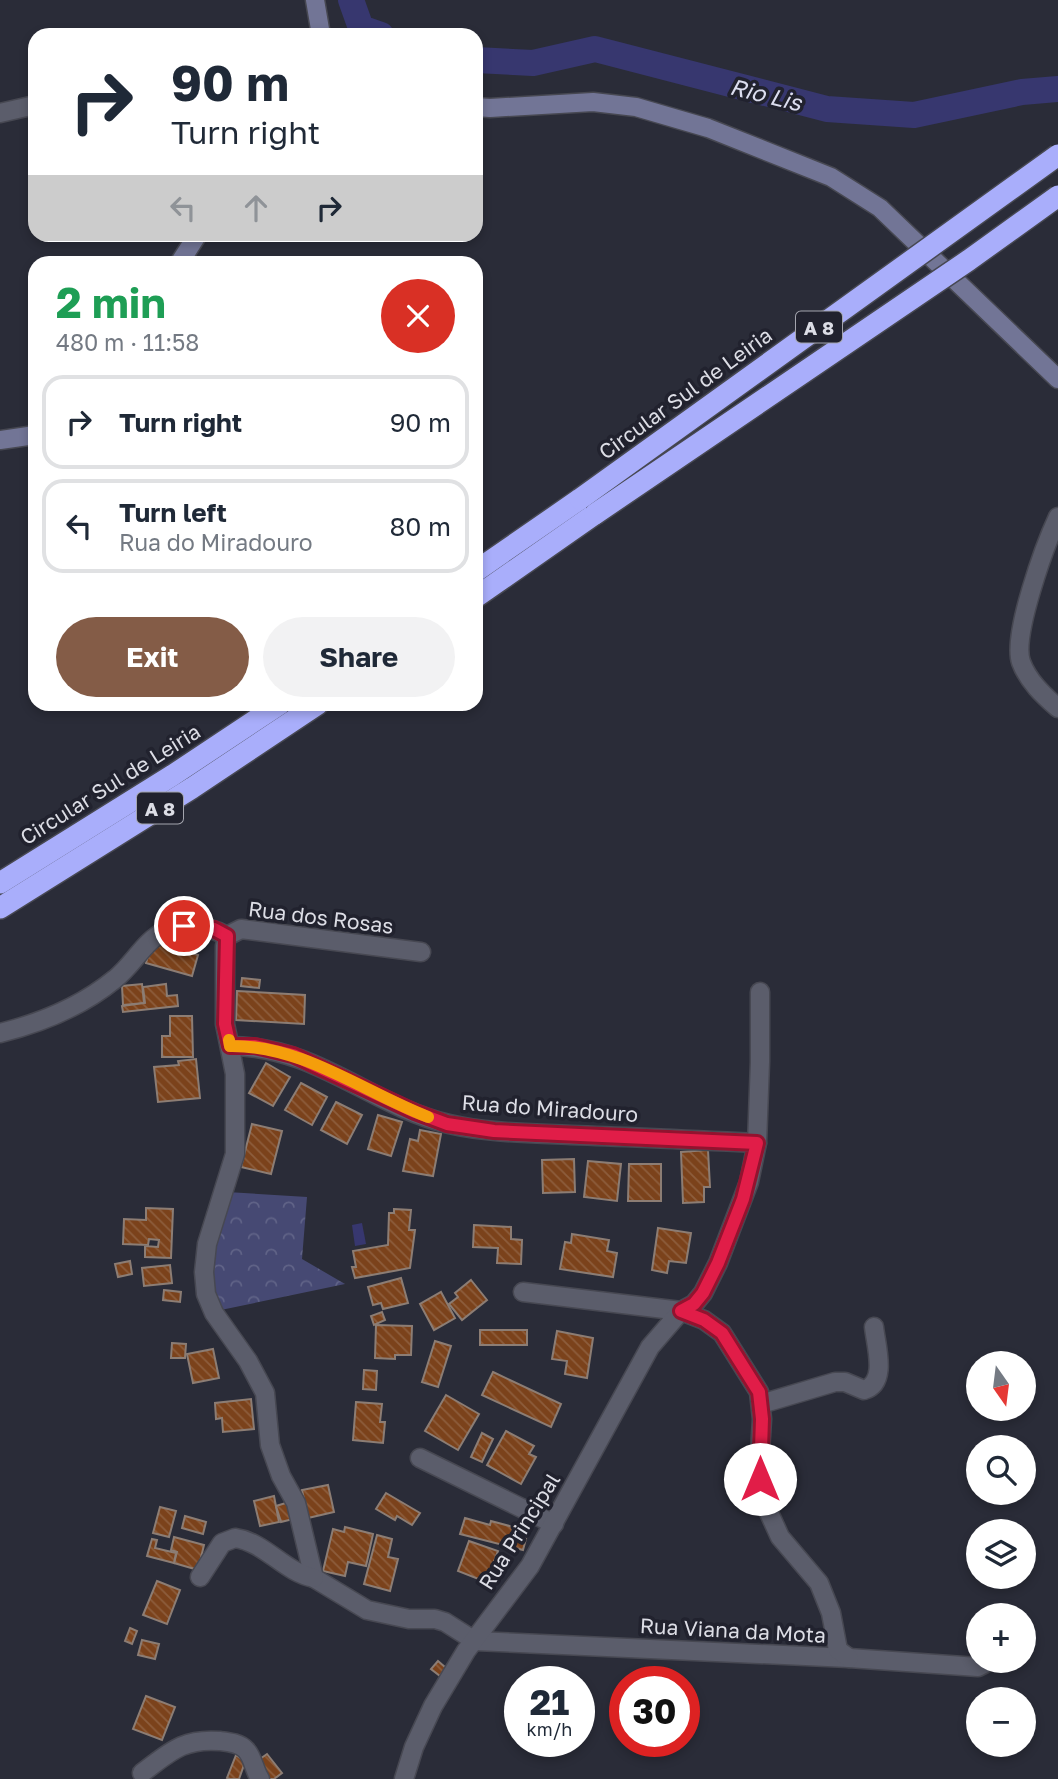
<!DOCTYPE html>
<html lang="en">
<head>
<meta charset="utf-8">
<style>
	:root { --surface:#fff; --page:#f2f2f3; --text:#1f2937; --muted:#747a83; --line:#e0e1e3; --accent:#845c47 }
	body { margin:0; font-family:"Golos Text",sans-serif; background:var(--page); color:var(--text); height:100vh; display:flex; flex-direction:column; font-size:26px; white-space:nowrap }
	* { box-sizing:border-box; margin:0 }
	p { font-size:23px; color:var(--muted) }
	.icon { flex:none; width:38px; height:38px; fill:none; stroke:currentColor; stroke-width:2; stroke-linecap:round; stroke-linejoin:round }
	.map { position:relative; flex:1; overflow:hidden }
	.drawer { position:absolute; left:28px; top:256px; width:455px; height:455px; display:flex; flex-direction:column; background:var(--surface); border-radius:21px; box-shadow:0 4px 10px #0003 }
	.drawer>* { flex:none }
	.top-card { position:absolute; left:28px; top:28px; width:455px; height:214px; border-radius:21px; box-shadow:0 4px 10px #0003; background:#fff; color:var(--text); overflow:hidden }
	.needle { width:46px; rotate:166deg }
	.buttons { position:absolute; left:966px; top:1351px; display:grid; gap:14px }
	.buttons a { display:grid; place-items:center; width:70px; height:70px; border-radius:50%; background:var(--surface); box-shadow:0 4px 10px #0003; font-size:35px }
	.speed { position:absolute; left:504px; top:1666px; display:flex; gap:14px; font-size:35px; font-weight:700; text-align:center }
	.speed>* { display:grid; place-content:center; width:91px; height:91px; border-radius:50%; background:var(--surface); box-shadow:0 4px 10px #0003; line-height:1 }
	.speed small { font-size:18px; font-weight:400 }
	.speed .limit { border:10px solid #d22; background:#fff; color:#111 }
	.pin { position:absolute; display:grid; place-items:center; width:60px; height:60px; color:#fff; margin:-30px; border:4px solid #fff; border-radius:50%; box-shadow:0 2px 7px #0007 }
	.me { position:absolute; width:77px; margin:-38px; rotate:0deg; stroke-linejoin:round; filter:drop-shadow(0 0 5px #0008) }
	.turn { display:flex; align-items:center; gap:24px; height:147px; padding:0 28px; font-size:32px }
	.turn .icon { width:91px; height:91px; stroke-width:2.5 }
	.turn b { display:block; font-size:49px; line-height:60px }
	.lanes { display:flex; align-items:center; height:66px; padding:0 28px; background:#0003; justify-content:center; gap:35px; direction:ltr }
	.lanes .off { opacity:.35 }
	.round { display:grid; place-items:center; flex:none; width:74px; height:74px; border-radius:37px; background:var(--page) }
	.overview { display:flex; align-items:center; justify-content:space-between; height:119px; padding:0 28px }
	h1 { font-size:42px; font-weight:700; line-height:52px; color:#1e9e55 }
	.button { display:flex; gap:14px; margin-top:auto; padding:14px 28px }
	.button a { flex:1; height:80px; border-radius:42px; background:var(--accent); color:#fff; font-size:28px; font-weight:700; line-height:80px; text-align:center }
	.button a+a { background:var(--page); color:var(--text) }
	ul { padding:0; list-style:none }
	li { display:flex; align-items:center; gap:21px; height:94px; margin:0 14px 10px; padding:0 14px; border:4px solid var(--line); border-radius:21px }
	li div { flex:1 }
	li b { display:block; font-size:26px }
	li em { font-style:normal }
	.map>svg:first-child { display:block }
</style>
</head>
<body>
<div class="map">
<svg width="1058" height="1779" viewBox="0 0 1058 1779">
	<defs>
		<pattern id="forest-crowns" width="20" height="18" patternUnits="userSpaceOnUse" patternTransform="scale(1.75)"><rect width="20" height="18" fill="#464973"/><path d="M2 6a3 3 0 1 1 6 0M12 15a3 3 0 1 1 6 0" fill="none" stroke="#606387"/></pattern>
		<pattern id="building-back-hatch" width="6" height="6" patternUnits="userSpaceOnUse" patternTransform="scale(1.75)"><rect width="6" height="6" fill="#7b421b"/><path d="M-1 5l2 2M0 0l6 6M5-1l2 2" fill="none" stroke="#8d5d3c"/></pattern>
	</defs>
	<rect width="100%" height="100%" fill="#2a2c38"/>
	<!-- forest -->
	<path fill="url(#forest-crowns)" d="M227,1192l80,5 -5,62 43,25 -129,27 -9,-39z"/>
	<!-- water -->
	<path fill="#37376f" d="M362,1223l4,21 -11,2 -3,-21z"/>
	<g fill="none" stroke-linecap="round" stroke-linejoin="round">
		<!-- river -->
		<g stroke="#37376f" stroke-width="26">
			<path d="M351,0l10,28 20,7"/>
			<path d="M476,60l57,3 62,-14 232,60 87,6 108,-23 36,-3"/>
		</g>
	</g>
	<!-- building -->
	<g fill="url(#building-back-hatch)" stroke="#8c7d74" stroke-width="2">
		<path d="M152,942l46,13 -6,21 -46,-13z"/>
		<path d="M242,978l18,2 -1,8 -18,-2z"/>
		<path d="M142,984l2,19 -21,2 -1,-19z"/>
		<path d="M166,984l1,12 10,-1 1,11 -55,6 -1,-6 23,-3 -2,-16z"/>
		<path d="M237,991l68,4 -1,29 -68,-4z"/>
		<path d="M170,1016h22l1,41h-31v-21h8z"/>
		<path d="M196,1059l4,39 -42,4 -4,-35 25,-2 -1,-4z"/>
		<path d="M266,1063l24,14 -17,29 -24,-13z"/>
		<path d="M301,1083l26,14 -15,28 -27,-15z"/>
		<path d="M336,1102l26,13 -15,29 -26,-14z"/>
		<path d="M378,1115l24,7 -11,34 -23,-7z"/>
		<path d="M252,1124l30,7 -11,43 -30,-7z"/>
		<path d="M420,1130l21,4 -8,42 -30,-5 7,-32 8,2z"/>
		<path d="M708,1150l2,37h-6v15l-21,1 -2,-51z"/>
		<path d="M574,1159l1,33 -32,1 -1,-33z"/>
		<path d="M588,1161l33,3 -4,37 -33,-4z"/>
		<path d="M629,1164h32v37h-33z"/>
		<path d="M146,1208l27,1 -2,49 -26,-1v-11l13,1 1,-7 -10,-1 -1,6 -25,-1 1,-25 22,1z"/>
		<path d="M394,1209l17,1 -2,20h6l-5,38 -55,10 -3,-11h4l-3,-16 35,-6 1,-32h5z"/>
		<path d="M474,1225l37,2v12l11,1 -1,24 -24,-1 1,-15 -25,-1z"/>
		<path d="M658,1228l33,5 -5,30 -17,-2 -2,12 -15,-3z"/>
		<path d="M572,1234l37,6 -2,11 10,2 -4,24 -53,-8 5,-27 6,1z"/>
		<path d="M130,1261l2,13 -14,3 -3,-13z"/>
		<path d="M170,1265l2,18 -28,3 -2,-18z"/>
		<path d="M401,1278l7,25 -25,6 -2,-6 -8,2 -5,-18z"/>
		<path d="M471,1280l16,20 -25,20 -13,-16 9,-7 -3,-4z"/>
		<path d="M164,1290l17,2 -1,10 -17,-2z"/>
		<path d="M441,1292l14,26 -21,12 -14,-26z"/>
		<path d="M382,1312l3,8 -11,5 -3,-9z"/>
		<path d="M376,1325l36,1 -1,29h-16v4l-20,-1z"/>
		<rect x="480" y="1330" width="47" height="15"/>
		<path d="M557,1331l36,7 -6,40 -22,-4 2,-13 -15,-2z"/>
		<path d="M435,1341l16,5 -13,41 -16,-5z"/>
		<path d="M172,1343l14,1 -1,14h-14z"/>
		<path d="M213,1349l6,29 -26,5 -6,-29z"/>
		<path d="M364,1370l13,1 -1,19 -13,-1z"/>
		<path d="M493,1372l68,32 -10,23 -69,-32z"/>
		<path d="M446,1395l33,19 -21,36 -33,-19z"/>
		<path d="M251,1399l3,30 -31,3 -1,-14 -6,1 -1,-16z"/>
		<path d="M356,1402l26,2 -2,18h5l-2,21 -30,-3z"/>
		<path d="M506,1431l28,15 -5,8 7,3 -15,27 -34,-19z"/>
		<path d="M482,1433l11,6 -11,23 -11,-5z"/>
		<path d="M328,1485l6,27 -26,6 -6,-28z"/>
		<path d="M386,1493l34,20 -8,12 -15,-9 -2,4 -19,-11z"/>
		<path d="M274,1496l5,26 -19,4 -6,-25z"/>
		<path d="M289,1502l4,17 -12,3 -5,-16z"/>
		<path d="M160,1507l16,4 -7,26 -16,-4z"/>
		<path d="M185,1516l21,6 -3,12 -21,-6z"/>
		<path d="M465,1518l25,7 1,-4 37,10 -5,19 -63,-16z"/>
		<path d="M345,1527l28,7 -7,32 -18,-4 -3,14 -22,-5 10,-42 11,3z"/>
		<path d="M377,1535l15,4 -4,18 10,2 -8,32 -26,-7z"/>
		<path d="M174,1537l30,8 -6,25 -24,-7 3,-11 -6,-2z"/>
		<path d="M152,1539l5,1 -2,8 21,5 -2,10 -27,-7z"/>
		<path d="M469,1541l29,10 -12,31 -28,-11z"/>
		<path d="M157,1581l23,9 -13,34 -24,-9z"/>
		<path d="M130,1628l7,3 -5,13 -7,-3z"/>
		<path d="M142,1640l17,4 -4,15 -17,-4z"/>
		<path d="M438,1661l8,7 -6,8 -9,-7z"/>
		<path d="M146,1696l29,11 -13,33 -29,-11z"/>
		<path d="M267,1754l15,19 -8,6h-8l-9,-18z"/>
		<path d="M236,1755l9,7 -6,17h-9l-3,-1z"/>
	</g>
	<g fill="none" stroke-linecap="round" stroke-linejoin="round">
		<!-- street casing -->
		<g stroke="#474852" stroke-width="21">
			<g id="street">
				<path d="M0,113l35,-8"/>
				<path d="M1058,517c-13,28 -46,118 -37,145 7,19 22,33 37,46"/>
				<path d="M421,952l-180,-23 -14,7 -2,10v78l10,50v80l-28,90 -3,28 2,22 8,19 34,48 17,32 5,52 11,31 15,27 18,75 53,32 42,9h26l10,3 30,19 374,17 129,9 6,-3v-3"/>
				<path d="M0,1033c41,-10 82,-27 115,-54 18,-14 30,-39 50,-48 21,-9 43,-5 62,5"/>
				<path d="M230,1046c87,0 141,60 219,78 39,9 81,9 122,11 62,2 124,5 186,8"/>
				<path d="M523,1292l158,19 23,9 18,13 37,59 3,27 -3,49 6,36 15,33 39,46 12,30 7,37 11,8"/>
				<path d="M761,1404l74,-22h10l19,8c24,-7 12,-44 10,-63"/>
				<path d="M420,1458l134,66"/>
				<path d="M200,1577l22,-34 13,-5c30,4 49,34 79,40"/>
				<path d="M142,1773c28,-21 41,-35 78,-32 9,1 20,2 26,9 7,7 8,20 14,29"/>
				<path d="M404,1779l10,-32 19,-41 33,-55 64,-85 120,-219 31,-36 13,-7 9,-11 15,-30 31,-81 8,-39 3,-81v-70"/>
			</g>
		</g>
		<!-- secondary casing -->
		<g stroke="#474852" stroke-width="21">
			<g id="secondary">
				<path d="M315,0l6,35"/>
				<path d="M476,107l14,1 103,-6 43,5 72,21 123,49 49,31 178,171"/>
				<path d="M180,262l18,-28"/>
				<path d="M0,440l35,-5"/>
			</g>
		</g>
		<!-- highway casing -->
		<g stroke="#474852" stroke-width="24">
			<g id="highway">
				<path d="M476,571l104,-72"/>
				<path d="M476,597l119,-83"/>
				<path d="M0,883l173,-108 107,-71"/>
				<path d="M0,908l192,-120 126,-84"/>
			</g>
		</g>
		<!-- street -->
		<use href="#street" stroke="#5b5d6b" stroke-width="18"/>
		<!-- secondary -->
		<use href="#secondary" stroke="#727596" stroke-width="18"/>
		<!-- highway -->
		<use href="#highway" stroke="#a9aefb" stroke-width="21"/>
		<!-- highway-bridge casing -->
		<g stroke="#474852" stroke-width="24" stroke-linecap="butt">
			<g id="highway-bridge">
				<path d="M580,499l478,-344"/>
				<path d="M595,514l374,-254 89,-64"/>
			</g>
		</g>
		<!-- highway-bridge -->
		<use href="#highway-bridge" stroke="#a9aefb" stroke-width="21"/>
	</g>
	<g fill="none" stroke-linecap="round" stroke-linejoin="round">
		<!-- route casing -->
		<g stroke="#92132f" stroke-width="18">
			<path id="route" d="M184,926l30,3 13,7 -2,88 5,22h25l38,9 122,57 32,12 47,7 263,12 -14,56 -25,64 -15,30 -9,11 -13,7 23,9 18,13 37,59 3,27 -2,60"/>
		</g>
		<!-- route -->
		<use href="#route" stroke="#e11d48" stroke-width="12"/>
		<!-- slow -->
		<path stroke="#f59e0b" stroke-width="12" d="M229,1040l1,6c73,-1 133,46 198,71"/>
	</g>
	<g text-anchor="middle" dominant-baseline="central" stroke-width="7" stroke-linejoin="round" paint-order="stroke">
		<!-- shield labels -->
		<g fill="#21222e" stroke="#a4a5ae" stroke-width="2">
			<rect x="796" y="311.5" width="46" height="31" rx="5"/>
			<rect x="137" y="792.5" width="46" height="31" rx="5"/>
		</g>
		<g font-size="19" font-weight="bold" fill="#dcdde5">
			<text x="819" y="327">A 8</text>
			<text x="160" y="808">A 8</text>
		</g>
		<!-- street labels -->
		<g font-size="21" fill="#dcdde5" stroke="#21222e">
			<text transform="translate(685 393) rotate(-36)">Circular Sul de Leiria</text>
			<text transform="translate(110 784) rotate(-32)">Circular Sul de Leiria</text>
			<text transform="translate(321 917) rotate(7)">Rua dos Rosas</text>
			<text transform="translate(550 1108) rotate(4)">Rua do Miradouro</text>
			<text transform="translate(519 1531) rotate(-58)">Rua Principal</text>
			<text transform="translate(733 1630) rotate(3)">Rua Viana da Mota</text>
		</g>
		<!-- water labels -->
		<g font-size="23" font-style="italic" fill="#dbddef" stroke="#21222e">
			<text transform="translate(766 94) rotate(14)">Rio Lis</text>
		</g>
	</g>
</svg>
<div class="buttons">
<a><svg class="needle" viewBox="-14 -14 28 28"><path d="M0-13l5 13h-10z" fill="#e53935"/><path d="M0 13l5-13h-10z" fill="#747a83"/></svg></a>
<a><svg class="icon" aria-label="search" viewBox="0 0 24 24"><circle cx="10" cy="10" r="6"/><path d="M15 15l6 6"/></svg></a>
<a><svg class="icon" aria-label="layers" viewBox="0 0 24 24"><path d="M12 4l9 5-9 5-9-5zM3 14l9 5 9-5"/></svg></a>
<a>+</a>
<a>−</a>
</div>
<div class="speed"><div>21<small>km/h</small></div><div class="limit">30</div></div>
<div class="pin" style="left:184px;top:926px;background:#d93025"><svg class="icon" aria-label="arrive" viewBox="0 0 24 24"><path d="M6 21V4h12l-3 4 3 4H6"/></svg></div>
<svg class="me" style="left:760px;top:1479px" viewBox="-20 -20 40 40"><circle r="19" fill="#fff"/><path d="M0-13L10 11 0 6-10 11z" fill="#e11d48"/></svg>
<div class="top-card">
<div class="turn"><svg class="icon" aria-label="right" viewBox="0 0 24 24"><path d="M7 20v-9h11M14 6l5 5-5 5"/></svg><div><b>90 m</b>Turn right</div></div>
<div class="lanes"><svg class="icon off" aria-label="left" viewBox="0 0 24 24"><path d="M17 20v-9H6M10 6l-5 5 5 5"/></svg><svg class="icon off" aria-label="ahead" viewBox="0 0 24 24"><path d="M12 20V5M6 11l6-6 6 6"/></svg><svg class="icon" aria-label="right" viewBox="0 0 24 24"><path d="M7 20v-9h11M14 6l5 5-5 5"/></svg></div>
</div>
<section class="drawer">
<div class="overview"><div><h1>2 min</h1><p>480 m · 11:58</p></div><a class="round" style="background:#d93025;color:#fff"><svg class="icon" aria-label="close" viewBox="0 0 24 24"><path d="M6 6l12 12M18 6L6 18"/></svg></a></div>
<ul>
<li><svg class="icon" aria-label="right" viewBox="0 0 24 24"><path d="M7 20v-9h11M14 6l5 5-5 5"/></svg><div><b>Turn right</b></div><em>90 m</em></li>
<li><svg class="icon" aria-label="left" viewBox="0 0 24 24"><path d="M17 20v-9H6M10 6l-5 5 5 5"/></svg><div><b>Turn left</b><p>Rua do Miradouro</p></div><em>80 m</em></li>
</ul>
<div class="button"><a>Exit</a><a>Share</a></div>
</section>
</div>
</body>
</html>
